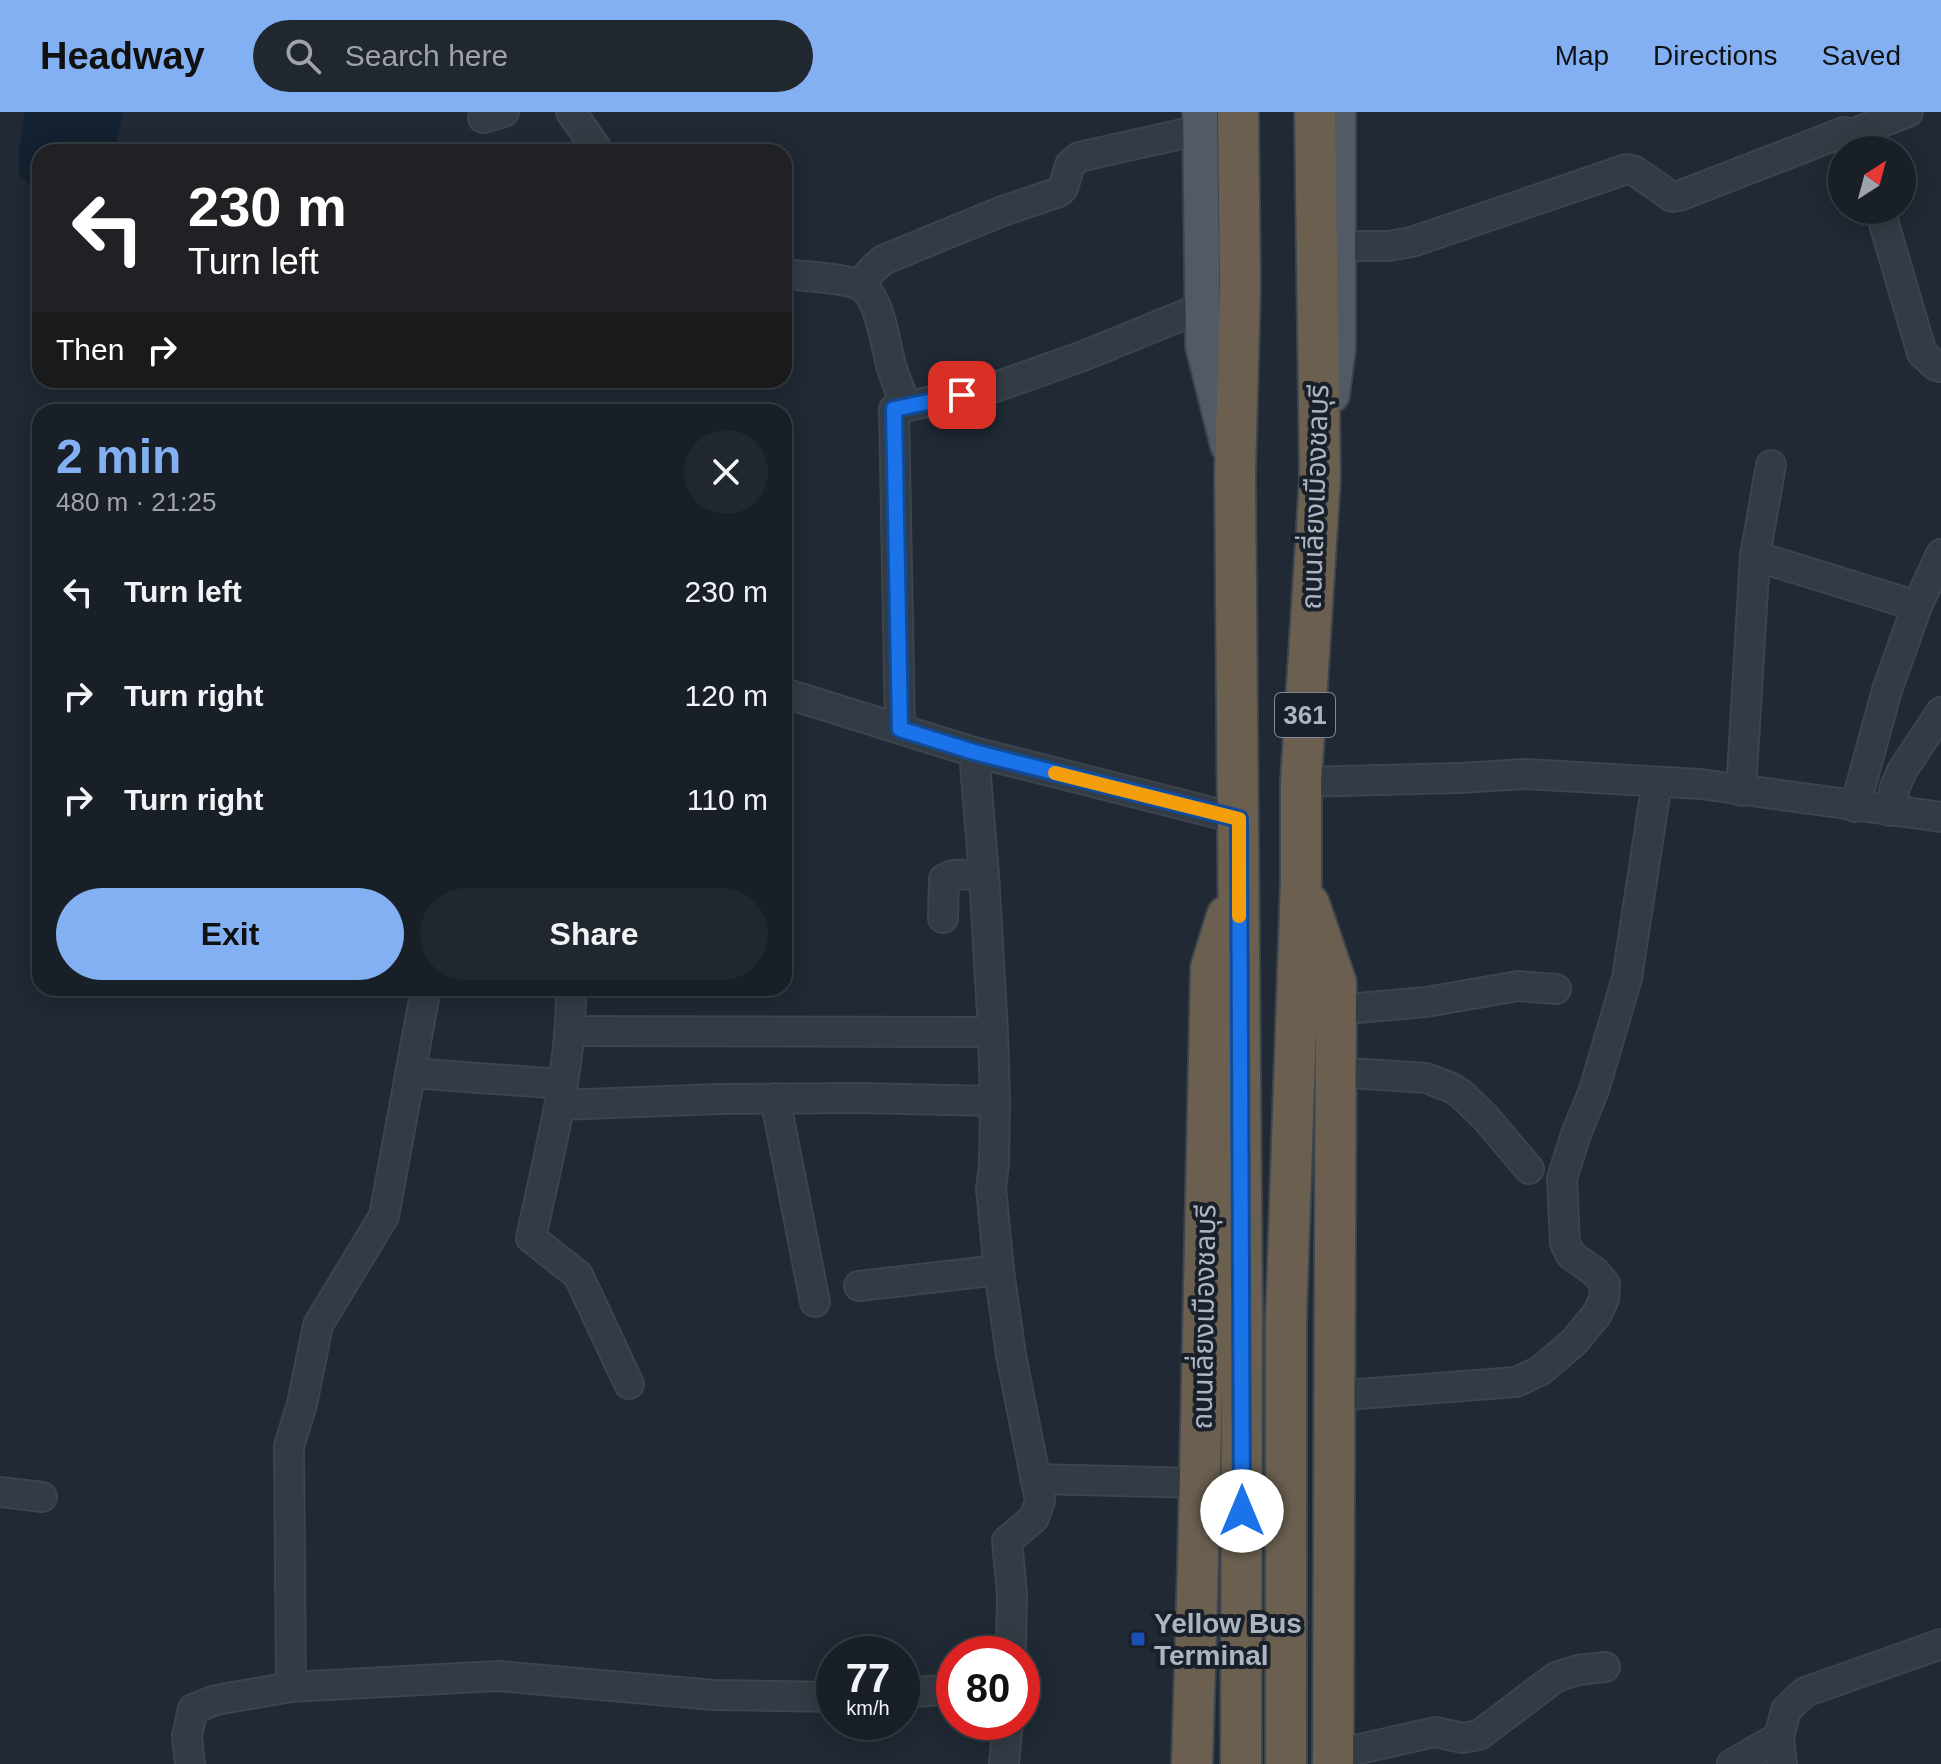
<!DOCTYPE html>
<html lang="en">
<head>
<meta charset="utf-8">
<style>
	:root { --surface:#181f27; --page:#21272f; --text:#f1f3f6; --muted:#9fa2a7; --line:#363d44; --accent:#82b0f2 }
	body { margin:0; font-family:Helvetica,"Noto Sans Thai",sans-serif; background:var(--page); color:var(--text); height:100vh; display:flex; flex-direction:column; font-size:30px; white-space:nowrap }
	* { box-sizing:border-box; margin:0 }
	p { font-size:26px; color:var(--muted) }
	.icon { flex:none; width:44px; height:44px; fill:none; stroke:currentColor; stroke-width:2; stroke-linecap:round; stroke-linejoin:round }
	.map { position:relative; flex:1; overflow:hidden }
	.sheet { position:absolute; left:32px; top:292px; width:760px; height:592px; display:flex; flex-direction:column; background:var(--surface); border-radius:24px; box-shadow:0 4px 20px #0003,0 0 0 2px var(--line) }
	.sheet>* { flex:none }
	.hud { position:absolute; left:32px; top:32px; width:760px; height:244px; border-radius:24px; box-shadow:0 4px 20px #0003,0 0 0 2px var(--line); background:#202124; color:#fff; overflow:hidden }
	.needle { width:52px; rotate:36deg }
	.tools { position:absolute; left:1828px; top:24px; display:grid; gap:16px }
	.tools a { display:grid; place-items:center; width:88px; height:88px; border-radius:50%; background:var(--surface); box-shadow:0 4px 20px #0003,0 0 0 2px var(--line); font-size:40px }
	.speed { position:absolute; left:816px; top:1524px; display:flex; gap:16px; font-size:40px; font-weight:700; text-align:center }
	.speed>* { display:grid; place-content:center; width:104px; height:104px; border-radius:50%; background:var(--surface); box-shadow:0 4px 20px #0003,0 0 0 2px var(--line); line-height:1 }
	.speed small { font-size:20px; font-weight:400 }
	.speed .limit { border:12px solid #d22; background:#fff; color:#111 }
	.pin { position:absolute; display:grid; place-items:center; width:68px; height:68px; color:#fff; margin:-34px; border-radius:16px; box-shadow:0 4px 12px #0006 }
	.me { position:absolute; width:88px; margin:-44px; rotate:0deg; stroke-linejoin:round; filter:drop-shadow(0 0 6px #0008) }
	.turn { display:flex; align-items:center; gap:28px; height:168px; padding:0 24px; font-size:36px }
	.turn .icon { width:104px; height:104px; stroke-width:2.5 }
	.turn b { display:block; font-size:56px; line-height:68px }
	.then { display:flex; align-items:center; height:76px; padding:0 24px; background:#0003; gap:16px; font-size:30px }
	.round { display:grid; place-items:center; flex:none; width:84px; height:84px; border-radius:42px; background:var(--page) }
	.summary { display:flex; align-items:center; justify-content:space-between; height:136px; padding:0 24px }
	h1 { font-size:48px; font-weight:800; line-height:60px; color:var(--accent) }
	.action { display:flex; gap:16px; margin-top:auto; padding:16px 24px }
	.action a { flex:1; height:92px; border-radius:48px; background:var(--accent); color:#111; font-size:32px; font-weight:800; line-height:92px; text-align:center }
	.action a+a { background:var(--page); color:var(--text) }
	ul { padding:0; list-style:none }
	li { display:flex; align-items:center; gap:24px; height:104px; padding:0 24px }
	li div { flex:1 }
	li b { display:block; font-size:30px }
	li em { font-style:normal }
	header { display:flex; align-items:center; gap:48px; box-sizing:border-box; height:112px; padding:0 40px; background:var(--accent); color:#111 }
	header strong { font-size:38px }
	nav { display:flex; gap:44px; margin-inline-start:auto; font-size:28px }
	.search { width:560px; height:72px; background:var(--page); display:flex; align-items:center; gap:20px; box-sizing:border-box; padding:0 28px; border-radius:44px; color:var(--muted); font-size:30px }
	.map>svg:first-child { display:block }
</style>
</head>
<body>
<header>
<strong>Headway</strong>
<div class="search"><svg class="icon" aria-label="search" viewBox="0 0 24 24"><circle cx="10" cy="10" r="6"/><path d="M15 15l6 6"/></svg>Search here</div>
<nav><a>Map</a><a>Directions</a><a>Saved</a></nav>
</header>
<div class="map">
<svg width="1941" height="1652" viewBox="0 0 1941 1652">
	<rect width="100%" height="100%" fill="#202934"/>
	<!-- water -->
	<path fill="#142130" d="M25,0h98l-9,40h-74v36l-8,-2 -13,-11v-24z"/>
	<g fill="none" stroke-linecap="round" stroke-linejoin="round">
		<!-- minor casing -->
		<g stroke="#3c444e" stroke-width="32">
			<g id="minor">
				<path d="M571,0l28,40"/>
				<path d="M483,6l21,-6"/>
				<path d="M1852,22l56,-22"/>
				<path d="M1880,98l42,143 14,13 5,1"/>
				<path d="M1338,134h50l24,-4 215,-73 8,2 37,26 7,-1 165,-64c11,3 15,7 19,18"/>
				<path d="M784,162c18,2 60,4 75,11 21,10 26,58 32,80 4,14 10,27 15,41"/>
				<path d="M862,174l8,-14 13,-12 117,-48 59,-20 4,-4 7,-23 9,-8 121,-27"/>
				<path d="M1771,353l-16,91 162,50"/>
				<path d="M784,581l190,59 265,67"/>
				<path d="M900,617l-6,-320 96,-20 93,-33 118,-48"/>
				<path d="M974,640l10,122 9,158 2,69 -1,63 -3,25 8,81 12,85 29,146 -6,17 -27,23 5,52 -1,61"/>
				<path d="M1301,670l158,-4 67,-4 174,10 241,33"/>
				<path d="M1741,679l14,-235"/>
				<path d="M1855,695l32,-117 30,-84 24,-52"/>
				<path d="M1890,699l5,-24 7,-16 39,-59"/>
				<path d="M943,806l1,-39 8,-4 32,-1"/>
				<path d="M571,876c1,84 -23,168 -40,250l47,37 51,109"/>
				<path d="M1336,898l90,-8 92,-16 38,3"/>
				<path d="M569,919l424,1"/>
				<path d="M1335,960l91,6 24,9 10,6 25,24 44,52"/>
				<path d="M411,961l151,11"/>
				<path d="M775,986l40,204"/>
				<path d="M560,993l159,-6 139,-1 137,3"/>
				<path d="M859,1174l140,-16"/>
				<path d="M1333,1284l183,-14 24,-11 34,-29 23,-28 7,-15 1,-15 -10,-12 -24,-17 -6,-12 -3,-65 14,-44 18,-44 33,-112 30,-196"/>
				<path d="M1035,1367l165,4"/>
				<path d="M0,1380l42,5"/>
				<path d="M291,1575l-2,-241 13,-42 16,-79 66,-109 42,-228"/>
				<path d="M902,1581l52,-4"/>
				<path d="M1333,1643l102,-23 28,6 16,-3 77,-58 22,-7 27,-3"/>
				<path d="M190,1652l-3,-28 6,-27 23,-9 75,-13 207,-11 216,19 120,2"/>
				<path d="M1004,1652l4,-42"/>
				<path d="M1732,1652l47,-27"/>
				<path d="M1782,1652l-3,-27 7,-27 19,-18 136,-48"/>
			</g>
		</g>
		<!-- major casing -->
		<g stroke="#3c444e" stroke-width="38">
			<g id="major">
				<path d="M1200,0l3,234 25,100"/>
				<path d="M1332,283l6,-47v-236"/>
			</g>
		</g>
		<!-- highway casing -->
		<g stroke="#3d454f" stroke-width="44">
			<g id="highway">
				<path d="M1238,0l2,175 -5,186 7,841 -1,450"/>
				<path d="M1309,792l27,79 -3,781"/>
				<path d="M1192,1652l6,-200 13,-596 16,-52"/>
				<path d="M1286,1652v-445l15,-438v-99l19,-304 -5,-366"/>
			</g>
		</g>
		<!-- minor -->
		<use href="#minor" stroke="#333b45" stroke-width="28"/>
		<!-- major -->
		<use href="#major" stroke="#515a65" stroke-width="34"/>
		<!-- highway -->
		<use href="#highway" stroke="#6b6050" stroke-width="40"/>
	</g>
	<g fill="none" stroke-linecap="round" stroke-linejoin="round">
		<!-- route casing -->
		<g stroke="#114b97" stroke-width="20">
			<path id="route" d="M962,283l-68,14 6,320 74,23 265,67 3,692"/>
		</g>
		<!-- route -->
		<use href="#route" stroke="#1a73e8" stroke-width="14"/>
		<!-- slow -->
		<path stroke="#f59e0b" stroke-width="14" d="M1055,661l184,46v97"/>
	</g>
	<!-- markers -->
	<rect fill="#1a4fb4" stroke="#192029" stroke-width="3" x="1130" y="1519" width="16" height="16" rx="4"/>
	<g text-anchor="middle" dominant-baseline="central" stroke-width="8" stroke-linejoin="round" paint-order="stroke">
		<!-- shield labels -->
		<rect fill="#192029" stroke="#818894" stroke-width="2" x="1275" y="581" width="60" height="44" rx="6"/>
		<g font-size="26" font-weight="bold" fill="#adb5c2">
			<text x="1305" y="603">361</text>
		</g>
		<!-- street labels -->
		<g font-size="28" fill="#adb5c2" stroke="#192029">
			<text transform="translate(1315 385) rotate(-88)">ถนนเลี่ยงเมืองชลบุรี</text>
			<text transform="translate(1204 1205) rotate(-89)">ถนนเลี่ยงเมืองชลบุรี</text>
		</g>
		<!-- poi labels -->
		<g font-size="28" font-weight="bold" fill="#adb5c2" stroke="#192029" text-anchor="start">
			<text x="1154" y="1511">Yellow Bus<tspan x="1154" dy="32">Terminal</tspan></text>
		</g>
	</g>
</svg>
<div class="tools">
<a><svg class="needle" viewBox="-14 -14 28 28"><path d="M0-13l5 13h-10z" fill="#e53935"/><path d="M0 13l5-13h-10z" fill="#9fa2a7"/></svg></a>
</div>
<div class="speed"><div>77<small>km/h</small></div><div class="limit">80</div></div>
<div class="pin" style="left:962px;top:283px;background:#d93025"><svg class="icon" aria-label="arrive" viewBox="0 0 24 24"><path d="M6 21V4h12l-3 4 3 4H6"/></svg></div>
<svg class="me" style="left:1242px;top:1399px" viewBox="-20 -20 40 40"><circle r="19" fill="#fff"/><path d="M0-13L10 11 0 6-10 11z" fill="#1a73e8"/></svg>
<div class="hud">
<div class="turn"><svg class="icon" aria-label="left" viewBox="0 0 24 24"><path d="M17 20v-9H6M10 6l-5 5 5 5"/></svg><div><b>230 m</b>Turn left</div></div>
<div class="then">Then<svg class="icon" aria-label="right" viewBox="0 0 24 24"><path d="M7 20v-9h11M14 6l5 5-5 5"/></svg></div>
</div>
<section class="sheet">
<div class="summary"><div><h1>2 min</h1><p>480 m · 21:25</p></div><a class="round"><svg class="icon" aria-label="close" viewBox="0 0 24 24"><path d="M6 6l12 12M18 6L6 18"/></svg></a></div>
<ul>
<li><svg class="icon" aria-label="left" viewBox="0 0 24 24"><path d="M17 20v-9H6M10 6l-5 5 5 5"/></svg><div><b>Turn left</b></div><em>230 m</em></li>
<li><svg class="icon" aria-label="right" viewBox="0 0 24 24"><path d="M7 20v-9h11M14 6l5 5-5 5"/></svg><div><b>Turn right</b></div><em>120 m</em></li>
<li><svg class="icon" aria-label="right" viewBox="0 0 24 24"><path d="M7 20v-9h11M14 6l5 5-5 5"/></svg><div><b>Turn right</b></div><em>110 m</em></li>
</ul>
<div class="action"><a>Exit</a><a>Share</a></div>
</section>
</div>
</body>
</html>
